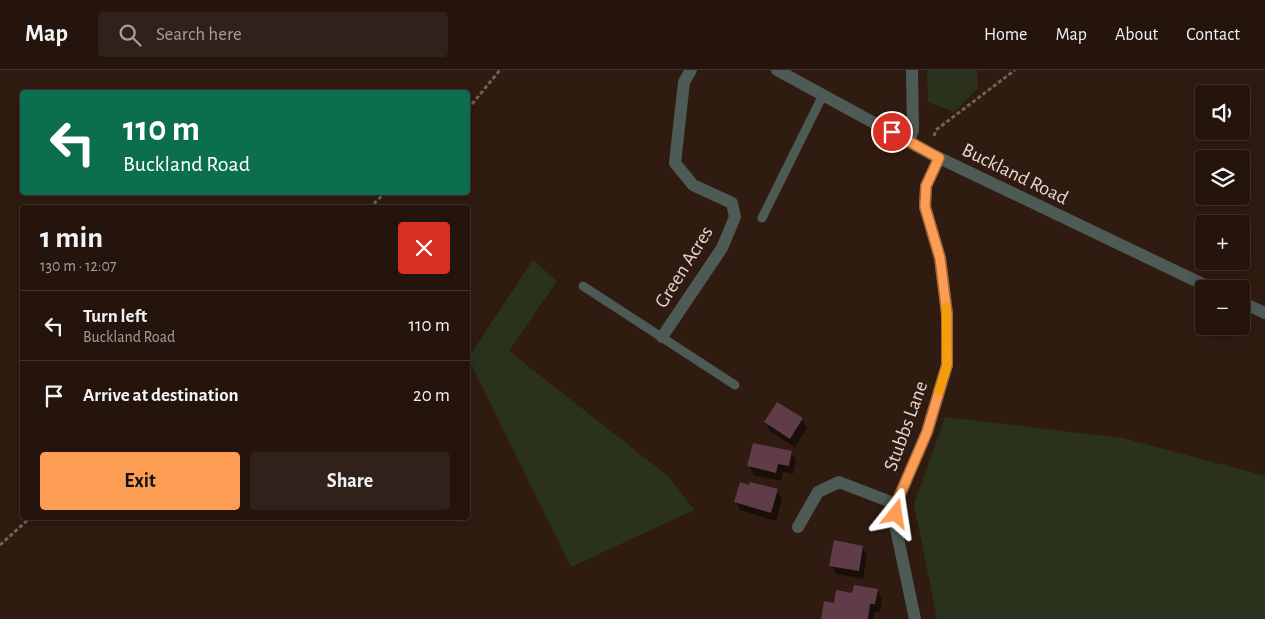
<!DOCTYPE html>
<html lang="en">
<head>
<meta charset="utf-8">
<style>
	:root { --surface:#24140c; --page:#30211a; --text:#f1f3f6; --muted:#a39e9d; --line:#41332d; --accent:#fc9d53 }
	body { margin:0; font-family:"Alegreya Sans",sans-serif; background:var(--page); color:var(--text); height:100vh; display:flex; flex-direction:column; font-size:19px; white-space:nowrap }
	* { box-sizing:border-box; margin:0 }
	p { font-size:16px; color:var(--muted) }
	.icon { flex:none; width:28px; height:28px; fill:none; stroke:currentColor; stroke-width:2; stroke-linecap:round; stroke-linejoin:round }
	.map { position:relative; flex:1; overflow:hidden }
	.panel { position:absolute; left:20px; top:135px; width:450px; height:315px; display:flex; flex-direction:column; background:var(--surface); border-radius:5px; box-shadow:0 2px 12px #0003,0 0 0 1px var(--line) }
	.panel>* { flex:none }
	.guide { position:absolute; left:20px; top:20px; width:450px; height:105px; border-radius:5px; box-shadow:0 2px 12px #0003,0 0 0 1px var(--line); background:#0b6e4f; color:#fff; overflow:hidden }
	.tools { position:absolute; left:1195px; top:15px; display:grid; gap:10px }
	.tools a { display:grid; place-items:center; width:55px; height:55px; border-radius:5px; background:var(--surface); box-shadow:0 2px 12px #0003,0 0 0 1px var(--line); font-size:25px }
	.pin { position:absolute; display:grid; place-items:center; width:42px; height:42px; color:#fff; margin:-21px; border:2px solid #fff; border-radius:50%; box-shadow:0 1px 5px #0007 }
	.me { position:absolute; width:55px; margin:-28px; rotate:15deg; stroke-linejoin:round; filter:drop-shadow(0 0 4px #0008) }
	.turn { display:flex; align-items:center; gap:18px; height:105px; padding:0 20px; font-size:22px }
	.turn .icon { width:65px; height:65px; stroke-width:2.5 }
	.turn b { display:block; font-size:35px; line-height:42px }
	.round { display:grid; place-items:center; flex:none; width:52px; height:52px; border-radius:5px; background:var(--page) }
	.summary { display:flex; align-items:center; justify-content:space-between; height:85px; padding:0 20px }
	h1 { font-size:30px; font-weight:700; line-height:38px }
	.button { display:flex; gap:10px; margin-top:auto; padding:10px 20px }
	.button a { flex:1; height:58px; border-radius:5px; background:var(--accent); color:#111; font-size:20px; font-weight:700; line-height:58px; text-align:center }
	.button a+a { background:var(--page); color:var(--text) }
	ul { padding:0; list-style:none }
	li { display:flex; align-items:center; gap:15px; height:70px; padding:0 20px; border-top:1px solid var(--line) }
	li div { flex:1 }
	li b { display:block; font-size:19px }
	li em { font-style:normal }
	header { display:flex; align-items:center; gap:30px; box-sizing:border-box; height:70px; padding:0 25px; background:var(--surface); border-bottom:1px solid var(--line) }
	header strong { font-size:24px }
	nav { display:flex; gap:28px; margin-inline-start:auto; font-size:18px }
	.search { width:350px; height:45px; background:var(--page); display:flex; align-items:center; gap:12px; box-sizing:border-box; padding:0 18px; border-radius:5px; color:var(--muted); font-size:19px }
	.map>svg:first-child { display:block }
</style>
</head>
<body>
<header>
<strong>Map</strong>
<div class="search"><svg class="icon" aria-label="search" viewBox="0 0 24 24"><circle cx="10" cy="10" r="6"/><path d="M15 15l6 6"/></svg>Search here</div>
<nav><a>Home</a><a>Map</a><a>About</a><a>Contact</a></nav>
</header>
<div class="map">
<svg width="1265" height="549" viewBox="0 0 1265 549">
	<rect width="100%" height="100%" fill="#301b10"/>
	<!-- green -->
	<g fill="#2a321e">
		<path d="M927,0h50l1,18 -24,24 -26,-10z"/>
		<path d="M533,190l24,21 -48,70 160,126 25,33 -123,57 -103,-209z"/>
		<path d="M945,347l178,21 142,38v143h-328l-23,-115z"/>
	</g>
	<!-- shadow -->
	<g fill="#0007">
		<path d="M777,333l25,16 5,9 -12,19 -25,-16 -5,-9z"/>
		<path d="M791,382l5,9 -3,13 -10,-2 -2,9 -27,-6 -5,-9z"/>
		<path d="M777,421l5,8 -6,22 -36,-11 -4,-8z"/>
		<path d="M862,477l5,8 -4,24 -27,-5 -5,-9z"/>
		<path d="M877,520l5,8 -2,14h-5l-2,7h-50l12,-15 19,-10z"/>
	</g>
	<!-- building -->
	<g fill="#5f3c48">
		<path d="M777,332l26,16 -13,21 -26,-17z"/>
		<path d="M753,373l39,8 -3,15 -11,-2 -2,9 -29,-7z"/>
		<path d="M740,412l9,3 1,-3 28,7 -7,24 -37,-11z"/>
		<path d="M834,470l29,6 -4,25 -30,-5z"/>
		<path d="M854,515l24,4 -3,15h-5l-2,15h-47l3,-18 10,2 2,-13 16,3z"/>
	</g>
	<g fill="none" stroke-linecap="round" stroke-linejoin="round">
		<!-- path -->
		<g stroke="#736157" stroke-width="3" stroke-dasharray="4 2.5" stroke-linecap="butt">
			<path d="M468,39l32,-39"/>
			<path d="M934,66l2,-6 79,-60"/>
			<path d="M369,138l17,-16"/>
			<path d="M0,475l30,-27"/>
		</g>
		<!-- lane -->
		<g stroke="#4d5a56" stroke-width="9">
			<path d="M762,148l61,-123"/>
			<path d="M583,216l152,99"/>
		</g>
		<!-- street -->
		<g stroke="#4d5a56" stroke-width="12">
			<path d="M777,0l154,84 282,135"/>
			<path d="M909,71l4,-11 -1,-60"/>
			<path d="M1241,232l24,11"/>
			<path d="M662,267l60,-89 13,-31 -3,-14 -39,-18 -18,-22 9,-81 7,-12"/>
			<path d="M798,457l20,-35 21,-10 57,22"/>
			<path d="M915,549l-20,-95 1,-20 31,-72 20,-67v-51l-7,-56 -15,-51 1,-21 13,-28"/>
		</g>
	</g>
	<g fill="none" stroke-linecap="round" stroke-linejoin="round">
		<!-- route casing -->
		<g stroke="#a46636" stroke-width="12">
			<path id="route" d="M892,62l47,26 -13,28 -1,21 15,51 7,56v51l-20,67 -31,72v10"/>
		</g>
		<!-- route -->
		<use href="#route" stroke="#fc9d53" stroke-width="9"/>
		<!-- slow -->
		<path stroke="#f59e0b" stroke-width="9" d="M939,321l8,-26 -1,-58"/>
	</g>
	<g text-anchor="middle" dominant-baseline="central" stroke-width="4.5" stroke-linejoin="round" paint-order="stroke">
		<!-- street labels -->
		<g font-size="20" fill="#e4d5ce" stroke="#301b10">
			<text transform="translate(1015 104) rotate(26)">Buckland Road</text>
			<text transform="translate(684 197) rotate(-58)">Green Acres</text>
			<text transform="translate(906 356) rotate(-70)">Stubbs Lane</text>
		</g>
	</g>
</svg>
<div class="tools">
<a><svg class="icon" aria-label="sound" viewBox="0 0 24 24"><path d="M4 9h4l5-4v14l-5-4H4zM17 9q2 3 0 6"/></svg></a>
<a><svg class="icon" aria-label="layers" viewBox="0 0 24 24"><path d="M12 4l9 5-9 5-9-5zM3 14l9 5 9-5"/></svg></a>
<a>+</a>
<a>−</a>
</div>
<div class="pin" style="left:892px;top:62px;background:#d93025"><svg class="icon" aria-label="arrive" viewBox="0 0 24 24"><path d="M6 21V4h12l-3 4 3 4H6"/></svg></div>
<svg class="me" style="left:896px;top:444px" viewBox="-20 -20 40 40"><path d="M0-17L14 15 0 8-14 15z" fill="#fc9d53" stroke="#fff" stroke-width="4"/></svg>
<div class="guide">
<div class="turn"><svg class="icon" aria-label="left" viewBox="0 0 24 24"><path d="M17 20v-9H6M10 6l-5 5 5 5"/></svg><div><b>110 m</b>Buckland Road</div></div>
</div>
<section class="panel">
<div class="summary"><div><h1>1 min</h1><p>130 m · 12:07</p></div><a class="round" style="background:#d93025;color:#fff"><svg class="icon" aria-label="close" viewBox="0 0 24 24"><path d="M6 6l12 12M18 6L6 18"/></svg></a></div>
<ul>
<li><svg class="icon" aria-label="left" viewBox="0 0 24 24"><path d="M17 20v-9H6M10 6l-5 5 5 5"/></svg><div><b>Turn left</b><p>Buckland Road</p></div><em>110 m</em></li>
<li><svg class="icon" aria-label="arrive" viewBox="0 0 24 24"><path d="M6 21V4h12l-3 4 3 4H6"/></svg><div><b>Arrive at destination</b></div><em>20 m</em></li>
</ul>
<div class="button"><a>Exit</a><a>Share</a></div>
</section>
</div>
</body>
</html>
